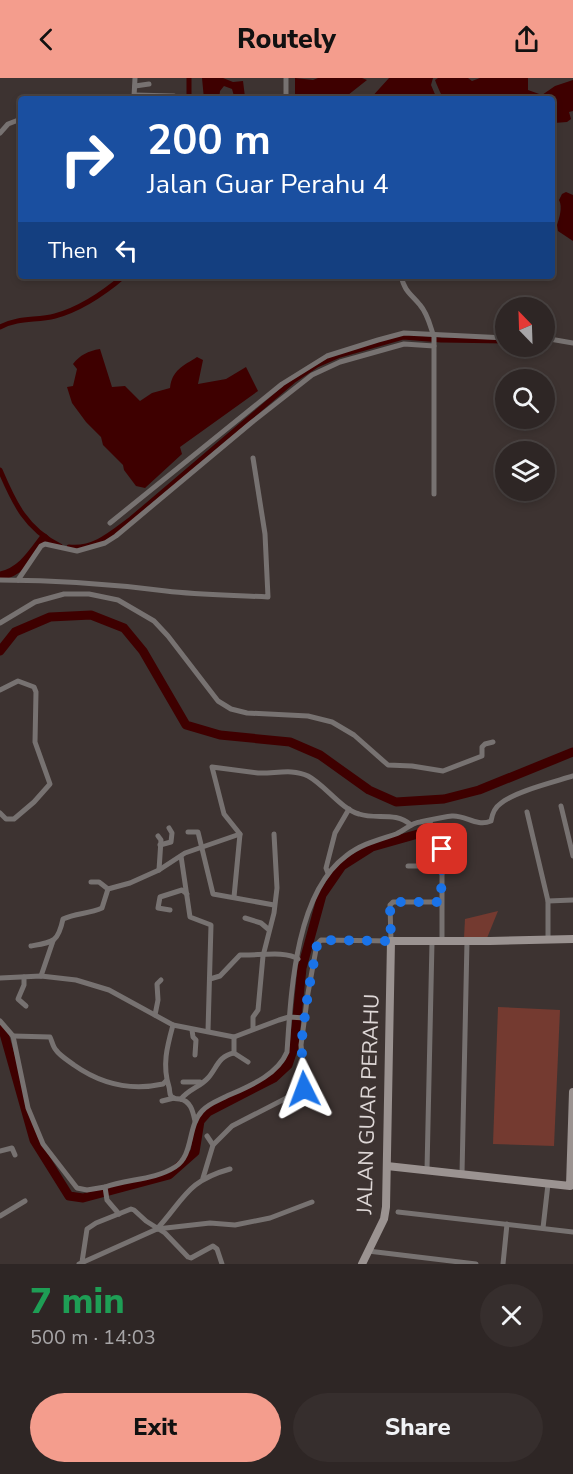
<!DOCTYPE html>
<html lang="en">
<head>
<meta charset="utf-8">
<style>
	:root { --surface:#2e2625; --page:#362e2d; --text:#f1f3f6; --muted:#a7a5a7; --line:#494342; --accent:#f49d8d }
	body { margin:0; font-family:"Nunito Sans",sans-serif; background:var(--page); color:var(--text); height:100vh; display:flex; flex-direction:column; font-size:22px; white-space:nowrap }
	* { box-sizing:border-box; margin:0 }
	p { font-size:20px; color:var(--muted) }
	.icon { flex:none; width:33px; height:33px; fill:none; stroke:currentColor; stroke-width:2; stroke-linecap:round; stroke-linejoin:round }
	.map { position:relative; height:1186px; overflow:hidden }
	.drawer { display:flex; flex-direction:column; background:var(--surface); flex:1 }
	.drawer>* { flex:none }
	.hud { position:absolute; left:18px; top:18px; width:537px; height:183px; border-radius:6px; box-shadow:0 3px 9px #0003,0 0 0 2px var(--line); background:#1a4fa0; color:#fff; overflow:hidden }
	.needle { width:39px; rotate:337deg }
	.buttons { position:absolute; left:495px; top:219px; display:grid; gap:12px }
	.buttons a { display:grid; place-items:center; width:60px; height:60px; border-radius:50%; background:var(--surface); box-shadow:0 3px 9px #0003,0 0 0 2px var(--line); font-size:30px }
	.pin { position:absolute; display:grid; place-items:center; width:51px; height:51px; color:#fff; margin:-26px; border-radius:12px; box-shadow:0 3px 9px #0006 }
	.me { position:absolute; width:66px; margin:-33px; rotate:357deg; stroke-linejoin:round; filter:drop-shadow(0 0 4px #0008) }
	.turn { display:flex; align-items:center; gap:21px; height:126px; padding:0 30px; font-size:27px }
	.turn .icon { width:78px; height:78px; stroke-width:2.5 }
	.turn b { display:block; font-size:42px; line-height:51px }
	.then { display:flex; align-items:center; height:57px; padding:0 30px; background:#0003; gap:12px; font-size:22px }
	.round { display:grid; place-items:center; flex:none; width:63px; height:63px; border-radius:32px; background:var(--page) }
	.head { display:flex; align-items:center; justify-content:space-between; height:102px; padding:0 30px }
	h1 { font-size:36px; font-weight:800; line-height:45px; color:#1e9e55 }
	.button { display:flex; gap:12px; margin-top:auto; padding:12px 30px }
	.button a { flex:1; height:69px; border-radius:36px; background:var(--accent); color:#111; font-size:24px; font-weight:800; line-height:69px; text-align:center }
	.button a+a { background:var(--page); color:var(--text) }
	header { display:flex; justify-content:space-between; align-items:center; height:78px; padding:0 30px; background:var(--accent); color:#111; font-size:27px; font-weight:800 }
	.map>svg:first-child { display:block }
</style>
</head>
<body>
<header><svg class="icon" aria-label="back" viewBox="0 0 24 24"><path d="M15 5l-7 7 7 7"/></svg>Routely<svg class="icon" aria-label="share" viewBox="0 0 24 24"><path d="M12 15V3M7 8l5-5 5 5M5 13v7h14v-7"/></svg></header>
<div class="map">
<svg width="573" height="1186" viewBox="0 0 573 1186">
	<rect width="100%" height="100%" fill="#3d3331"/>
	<!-- green -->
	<g fill="#743a30">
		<path d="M498,833l-11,27h-23l1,-19z"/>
		<path d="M498,929l62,3 -6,136 -61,-2z"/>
	</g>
	<!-- water -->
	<g fill="#3e0000">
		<path d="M202,0h21l10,4 10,-1 2,16 2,2h-16l3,-3 -2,-7 -8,-3 -4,5 -1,8h-15z"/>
		<path d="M295,0l18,2 5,-2h44l5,2 -24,19h-48z"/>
		<path d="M389,0h44l-2,7 6,14h-67z"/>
		<path d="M438,0h30l4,3 8,-3h48v12l14,5 13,-9 18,-6v31l-4,1 2,7 -4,3 -13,1 -1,3 -1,-27h-108c-2,-2 -8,-16 -9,-19z"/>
		<path d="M566,114l7,3v46l-15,-10 -1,-6c2,-6 6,-18 2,-25l3,-6z"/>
		<path d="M100,271l12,38 13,-1 15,15 12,-8 18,-5c2,-18 13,-22 27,-31l6,3 -5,24 28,-5 20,-12 12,24 -78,56 2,7 -37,34 -9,-2 -12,-16 -1,-5 -20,-20 -2,-8 -15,-15 -14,-19 -5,-16 6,-1 4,-17 -4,-5c7,-9 15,-13 27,-15z"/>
	</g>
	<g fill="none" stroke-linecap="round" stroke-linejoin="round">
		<!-- canal -->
		<g stroke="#3e0000" stroke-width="5">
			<path d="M189,21v-21"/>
			<path d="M0,249c19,-10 36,-6 55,-11 26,-7 49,-23 69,-40"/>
			<path d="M0,392c14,33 26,59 60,76"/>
			<path d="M69,469c25,3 43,-14 62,-28l162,-138 24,-16 23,-10 63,-18 38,3 65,1"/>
		</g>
		<!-- river -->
		<g stroke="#3e0000" stroke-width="9">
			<path d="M0,498c21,-4 32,-22 44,-38"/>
			<path d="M0,573l15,-19 35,-15 41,-2 33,13 19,23 43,74 34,10 70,7 30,13 49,35 27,12 48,-3 35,-9 94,-38"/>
			<path d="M0,950l3,2 31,110 35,56 14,2 86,-23 26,-23 5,-31 8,-9 66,-34 14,-13 6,-18 8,-79 20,-73 20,-29 30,-19 53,-15"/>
		</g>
		<!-- street -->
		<g stroke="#777271" stroke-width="5">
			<path d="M286,0v21"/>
			<path d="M135,8l14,-2"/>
			<path d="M134,17l40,1"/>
			<path d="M134,19l1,-19"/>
			<path d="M0,55l8,-9 13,-5"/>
			<path d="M401,198c4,16 9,17 19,29 8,9 10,21 14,32v157"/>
			<path d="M544,260l29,5"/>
			<path d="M110,445l172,-139 45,-28 51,-16 26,-7 102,5"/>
			<path d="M0,502c56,0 111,4 166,11 34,4 68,4 102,6l-3,-63 -12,-76"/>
			<path d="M18,502l23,-34 4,-2 32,7 28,-8 11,-7 135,-113 61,-48 28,-13 64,-18 30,2"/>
			<path d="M0,545l35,-21 29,-8h25l29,6 36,21 14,15 50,65 13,8 16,4 61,3 24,6 22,13 34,30 24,1 31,5 39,-15v-9l3,-3 8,-2"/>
			<path d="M0,612l18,-9 16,6 2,5 -1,50 15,42 -16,18 -20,17h-8l-6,-6"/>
			<path d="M561,728l12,50"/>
			<path d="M527,734l21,89v39"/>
			<path d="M429,743l9,15 4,13v93"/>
			<path d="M188,754h10l15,62 61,11"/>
			<path d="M158,758l3,4 -2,30"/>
			<path d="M160,767l11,-3 1,-9 -3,-5"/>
			<path d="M181,778l9,61 21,8 -3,106"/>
			<path d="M408,788h34"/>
			<path d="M328,795l-2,-5 9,-35 14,-24"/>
			<path d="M91,804h8l9,7 22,-6 29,-13 26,-17 55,-19"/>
			<path d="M234,819l6,-63 -16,-20 -12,-47c15,2 30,4 46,6 16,1 34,-5 50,3 17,9 33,33 51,38 18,6 36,-3 52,11"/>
			<path d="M548,823l25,-1"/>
			<path d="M170,832l-12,-2 2,-11 22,-7 5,4"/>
			<path d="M245,840l16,5 7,6"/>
			<path d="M31,868c23,-4 27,-4 32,-27 13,-6 26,-5 39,-11l6,-19"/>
			<path d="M41,898l12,-35"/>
			<path d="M24,899v8l-6,14 8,7"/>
			<path d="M0,900l41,-2 35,4 33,10 64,35 61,12 45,-17 10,-3 16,1"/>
			<path d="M210,901l10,-3 20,-21c16,1 46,-5 58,4"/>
			<path d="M155,937l3,-15 -1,-16 4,-4"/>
			<path d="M0,943l13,15 15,72 15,36 34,44 10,2 18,-3"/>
			<path d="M173,947c-6,22 -11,40 -4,62 1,3 0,6 2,9 3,4 5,2 9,3 11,2 13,13 15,22"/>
			<path d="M253,950v-11l5,-7 5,-54 11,-43 3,-25 -3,-54"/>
			<path d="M192,952l1,7 3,3 -1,15"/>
			<path d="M13,958l37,1c2,4 3,10 6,13 4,6 13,11 18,15 27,19 57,26 89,19l3,-3"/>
			<path d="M234,959v16l14,9"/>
			<path d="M183,1004h17"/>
			<path d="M181,1021c8,-10 19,-12 27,-21 9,-10 10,-22 26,-25"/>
			<path d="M162,1023l12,-3"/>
			<path d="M207,1058l6,9"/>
			<path d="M0,1073l12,-3 3,7"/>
			<path d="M427,1092l5,-228"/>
			<path d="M462,1096l5,-233"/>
			<path d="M203,1100l10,-33 19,-19 72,-37 1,-9 -4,-35 7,-52 9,-49 4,-4 70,1 -1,-36 3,-3h48"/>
			<path d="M398,1134l175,20"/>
			<path d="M119,1136l-12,-14 -2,-13c22,-8 50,-7 70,-20 19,-12 12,-40 27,-56 6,-7 15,-10 23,-14 22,-10 52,-21 62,-45 4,-59 8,-158 59,-196 15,-12 32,-16 50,-22 8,-3 15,-11 24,-12 10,-2 22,-5 32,-6 14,-1 24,11 39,5 1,-6 3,-13 9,-17 13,-12 54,-22 73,-28"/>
			<path d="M0,1138l25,-15"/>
			<path d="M543,1150l5,-44"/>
			<path d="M157,1151c28,-31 30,-48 73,-60"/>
			<path d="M368,1173l108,13"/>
			<path d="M82,1184l5,-33 9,-6 35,-14 3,1 12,11 19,12 23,24 3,1 22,-12 4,3 5,15"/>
			<path d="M79,1186l78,-35 53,-6 25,2 35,-7 42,-16"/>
			<path d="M503,1186l4,-40"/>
		</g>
		<!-- secondary -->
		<g stroke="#9b9391" stroke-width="8">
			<path d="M387,1088l183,20 3,-94"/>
			<path d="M362,1186l22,-45 2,-12 5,-266h99l83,-2"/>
		</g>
	</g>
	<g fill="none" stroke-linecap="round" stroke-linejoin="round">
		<!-- route -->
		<path stroke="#1a73e8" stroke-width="10" stroke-dasharray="0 18" d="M304,1011l1,-9 -4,-35 7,-52 9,-48 4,-5 70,1 -1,-36 3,-3h48l1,-53"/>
	</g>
	<g text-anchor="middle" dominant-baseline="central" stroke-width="6" stroke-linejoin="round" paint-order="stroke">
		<!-- street labels -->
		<g font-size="21" fill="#ded7d6" stroke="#3d3331">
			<text transform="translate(368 1026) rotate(-88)">JALAN GUAR PERAHU</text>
		</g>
	</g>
</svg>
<div class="buttons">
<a><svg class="needle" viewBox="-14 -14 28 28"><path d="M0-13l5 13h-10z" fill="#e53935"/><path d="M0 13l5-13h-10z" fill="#a7a5a7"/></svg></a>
<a><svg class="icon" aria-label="search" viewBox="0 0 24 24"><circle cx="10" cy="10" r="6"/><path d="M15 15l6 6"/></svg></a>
<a><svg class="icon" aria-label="layers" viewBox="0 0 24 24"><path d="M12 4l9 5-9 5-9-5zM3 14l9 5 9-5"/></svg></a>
</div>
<div class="pin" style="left:442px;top:771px;background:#d93025"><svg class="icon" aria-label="arrive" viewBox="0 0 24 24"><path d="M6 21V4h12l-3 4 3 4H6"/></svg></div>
<svg class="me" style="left:304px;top:1011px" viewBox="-20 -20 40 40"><path d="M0-17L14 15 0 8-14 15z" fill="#1a73e8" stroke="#fff" stroke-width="4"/></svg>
<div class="hud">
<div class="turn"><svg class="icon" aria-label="right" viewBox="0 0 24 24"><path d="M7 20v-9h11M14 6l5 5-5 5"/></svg><div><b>200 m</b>Jalan Guar Perahu 4</div></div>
<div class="then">Then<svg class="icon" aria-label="left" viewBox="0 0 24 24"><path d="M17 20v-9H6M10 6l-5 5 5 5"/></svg></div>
</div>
</div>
<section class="drawer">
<div class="head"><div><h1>7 min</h1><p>500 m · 14:03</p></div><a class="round"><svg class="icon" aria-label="close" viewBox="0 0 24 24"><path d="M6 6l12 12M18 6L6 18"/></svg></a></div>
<div class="button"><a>Exit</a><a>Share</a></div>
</section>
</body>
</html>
